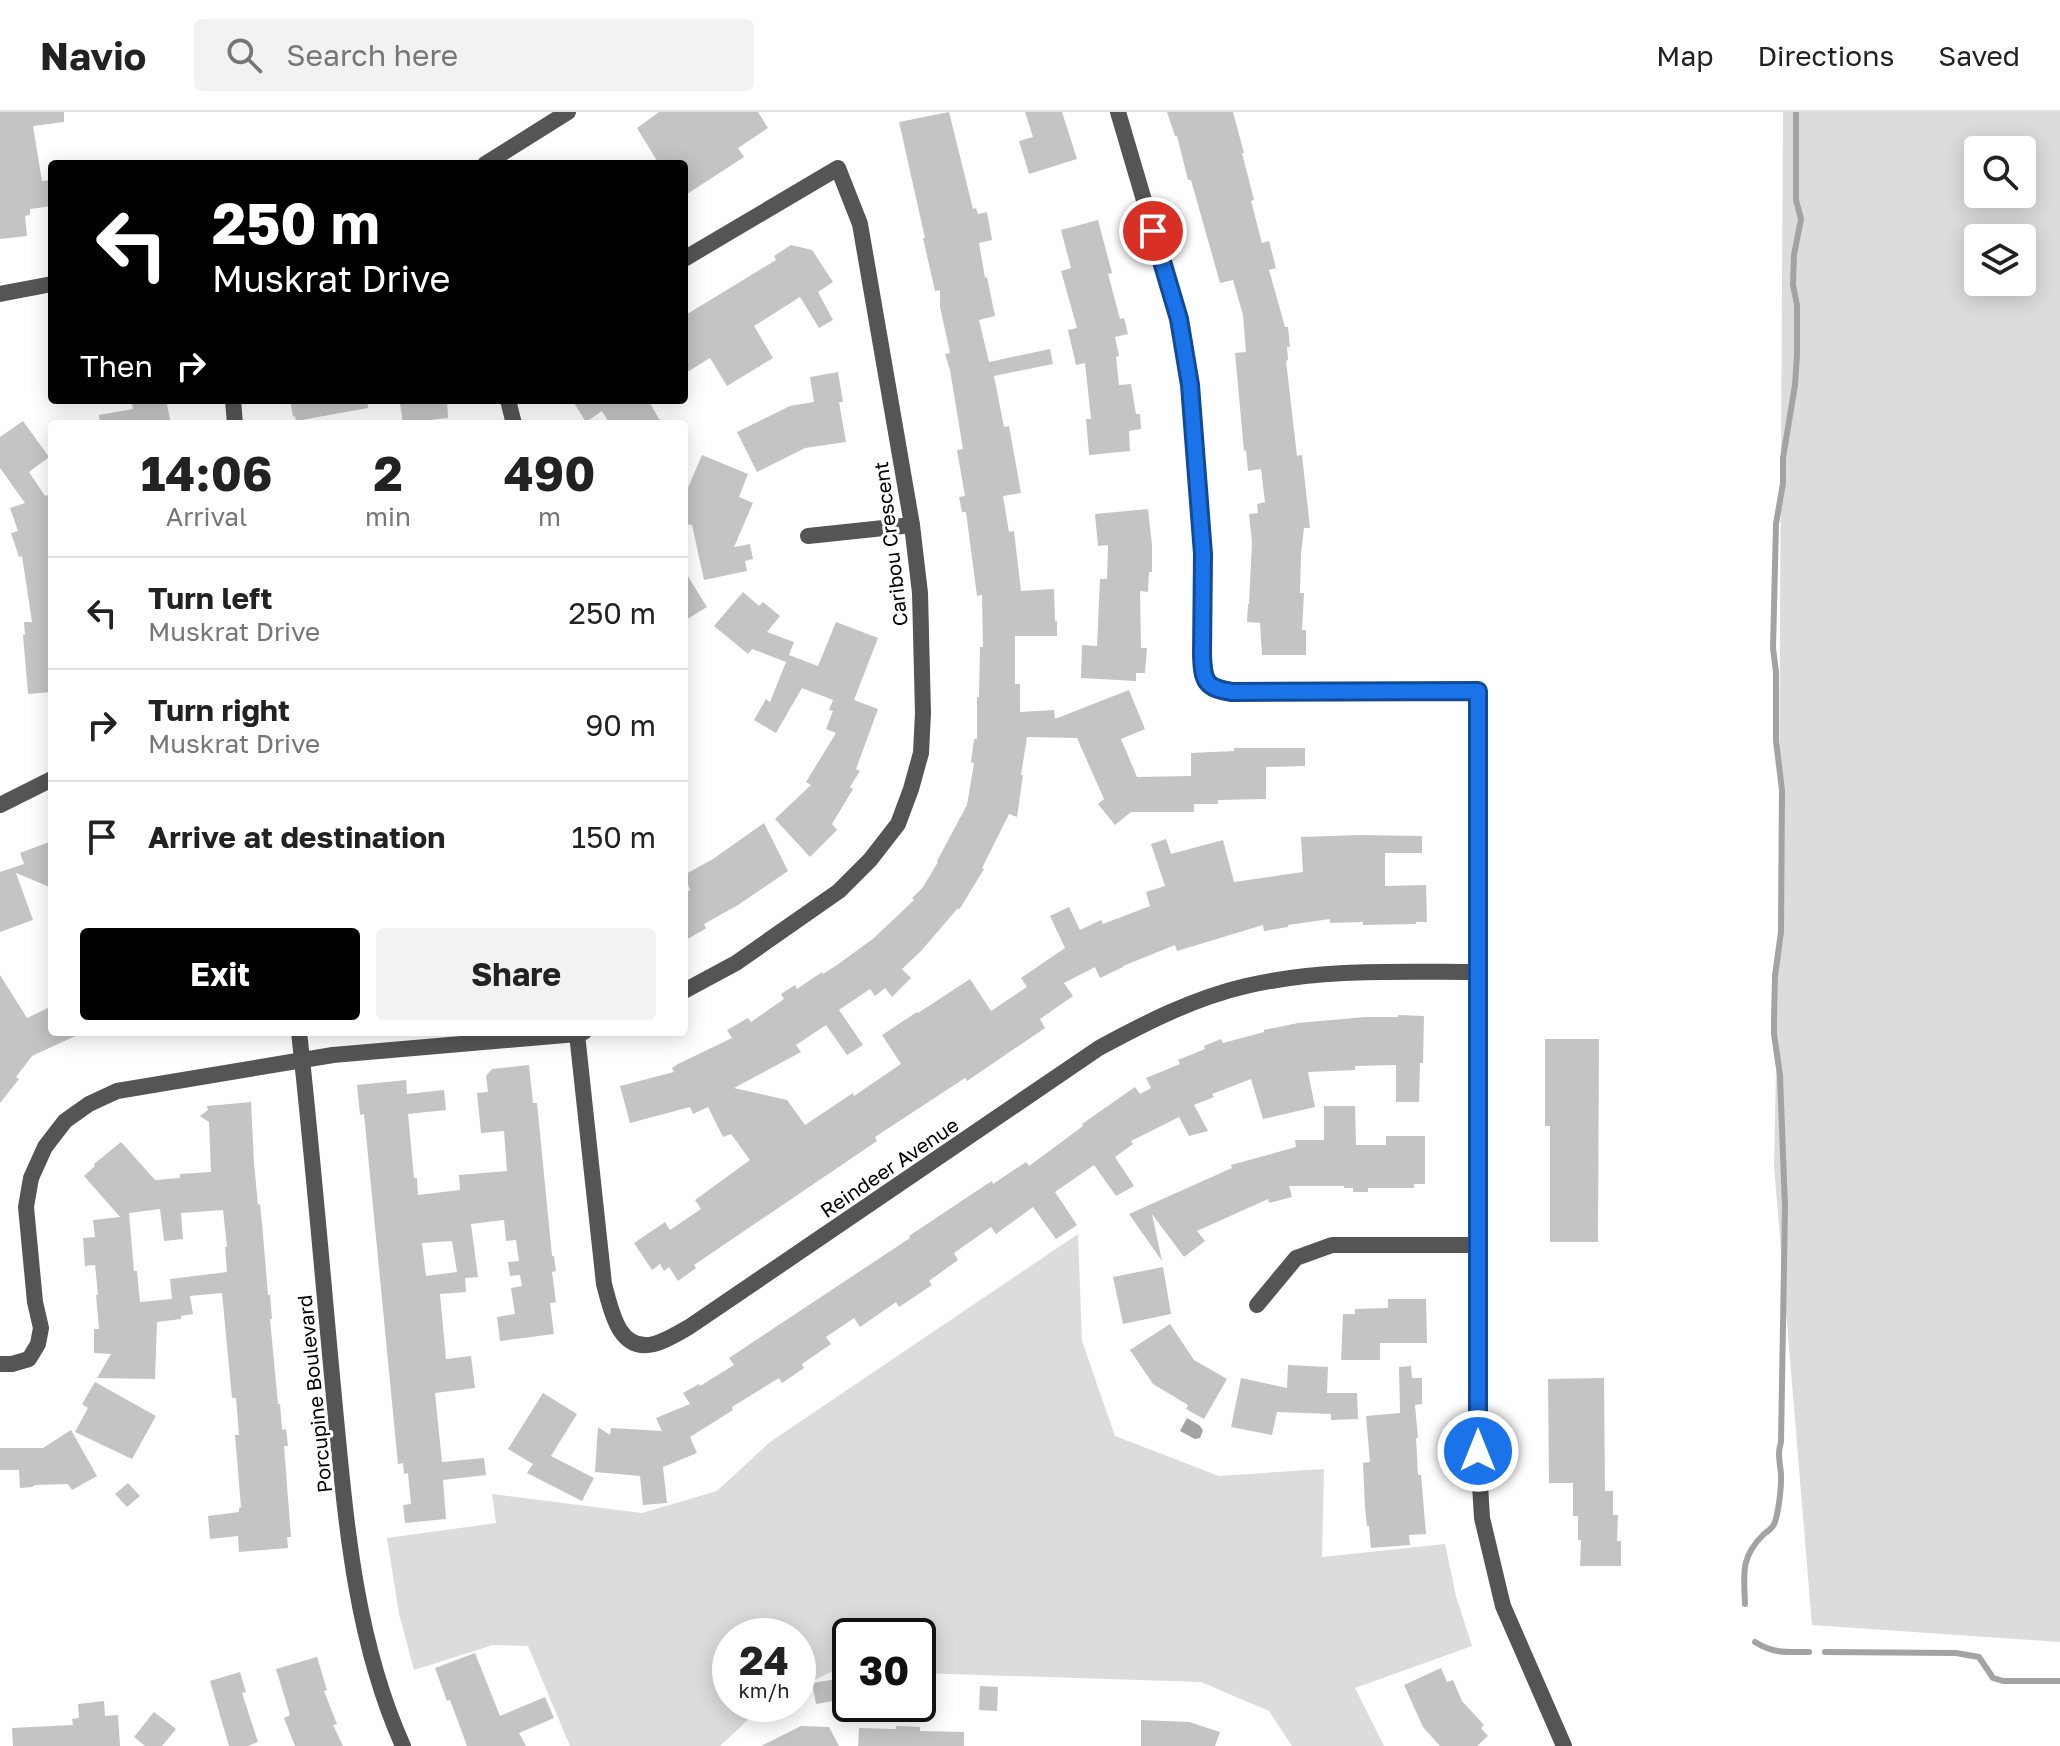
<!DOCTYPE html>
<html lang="en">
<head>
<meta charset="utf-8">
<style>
	:root { --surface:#fff; --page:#f2f2f2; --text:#222; --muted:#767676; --line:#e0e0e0; --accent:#000 }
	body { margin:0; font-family:"Golos Text",sans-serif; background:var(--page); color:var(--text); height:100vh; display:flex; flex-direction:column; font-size:30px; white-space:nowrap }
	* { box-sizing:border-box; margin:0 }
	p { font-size:26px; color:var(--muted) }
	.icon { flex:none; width:44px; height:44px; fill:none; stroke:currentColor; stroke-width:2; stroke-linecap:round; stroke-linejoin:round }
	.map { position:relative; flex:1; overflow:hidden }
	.side { position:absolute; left:48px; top:308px; width:640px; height:616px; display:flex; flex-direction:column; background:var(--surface); border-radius:8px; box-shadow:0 4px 20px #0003 }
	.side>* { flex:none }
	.banner { position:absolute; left:48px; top:48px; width:640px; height:244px; border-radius:8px; box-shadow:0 4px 20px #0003; background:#000; color:#fff; overflow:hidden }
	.buttons { position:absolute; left:1964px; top:24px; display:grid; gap:16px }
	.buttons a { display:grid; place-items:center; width:72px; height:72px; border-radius:8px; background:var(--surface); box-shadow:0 4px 20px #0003; font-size:40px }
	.speed { position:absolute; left:712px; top:1506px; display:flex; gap:16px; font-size:40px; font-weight:700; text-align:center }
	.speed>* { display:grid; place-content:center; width:104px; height:104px; border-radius:50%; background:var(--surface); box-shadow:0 4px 20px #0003; line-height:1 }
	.speed small { font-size:20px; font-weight:400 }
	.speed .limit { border:4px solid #111; border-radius:12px; background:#fff; color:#111 }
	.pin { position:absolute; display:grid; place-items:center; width:68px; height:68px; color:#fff; margin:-34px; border:4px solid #fff; border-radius:50%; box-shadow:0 2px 8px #0007 }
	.me { position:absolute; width:88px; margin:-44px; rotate:0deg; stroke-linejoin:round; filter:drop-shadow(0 0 6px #0008) }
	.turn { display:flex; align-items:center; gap:28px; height:168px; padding:0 32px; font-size:36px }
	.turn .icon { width:104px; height:104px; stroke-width:2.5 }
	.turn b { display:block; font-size:56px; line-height:68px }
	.then { display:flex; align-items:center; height:76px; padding:0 32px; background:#0003; gap:16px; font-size:30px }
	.eta { display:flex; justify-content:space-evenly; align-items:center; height:136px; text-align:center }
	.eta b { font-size:48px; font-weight:700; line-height:56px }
	.button { display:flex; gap:16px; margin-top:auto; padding:16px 32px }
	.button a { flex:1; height:92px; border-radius:8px; background:var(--accent); color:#fff; font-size:32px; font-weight:700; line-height:92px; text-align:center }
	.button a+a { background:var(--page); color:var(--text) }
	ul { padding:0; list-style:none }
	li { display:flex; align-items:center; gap:24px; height:112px; padding:0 32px; border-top:2px solid var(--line) }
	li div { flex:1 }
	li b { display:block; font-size:30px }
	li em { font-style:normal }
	header { display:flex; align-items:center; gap:48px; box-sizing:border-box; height:112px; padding:0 40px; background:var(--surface); border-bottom:2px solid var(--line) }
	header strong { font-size:38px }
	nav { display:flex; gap:44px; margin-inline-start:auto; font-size:28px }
	.search { width:560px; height:72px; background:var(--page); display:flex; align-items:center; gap:20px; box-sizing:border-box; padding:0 28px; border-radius:8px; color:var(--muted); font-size:30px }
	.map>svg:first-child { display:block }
</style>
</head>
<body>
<header>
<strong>Navio</strong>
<div class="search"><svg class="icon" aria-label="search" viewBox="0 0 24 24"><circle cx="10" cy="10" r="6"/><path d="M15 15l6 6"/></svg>Search here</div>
<nav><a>Map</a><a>Directions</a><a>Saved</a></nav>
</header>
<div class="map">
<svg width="2060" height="1634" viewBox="0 0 2060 1634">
	<rect width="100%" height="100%" fill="#fff"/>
	<!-- green -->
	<g fill="#dcdcdc" fill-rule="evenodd">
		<path d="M1783,0h277v1530l-248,-17 -38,-459 4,-196zM1978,38h44v44h-44zM1978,126h44v44h-44z"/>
		<path d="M1078,1122l4,107 33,95 104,40 105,-7 -2,88 123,-13 11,52 16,50 -117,42 29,58h-92l-23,-35 -68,-29 -283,-9v-37h-68v35l-15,-1 -37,18v-52h-68v68h35l-45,42h-150l-42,-100 -35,-1 -79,25 -15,-56 -12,-76 109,-15 -4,-29 150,19 75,-22 53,-49z"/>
	</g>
	<!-- water -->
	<path fill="#a3a3a3" d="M1187,1306l12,7 4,5 -3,8 -5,1 -15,-8z"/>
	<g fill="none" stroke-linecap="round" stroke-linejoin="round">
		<!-- stream -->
		<g stroke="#a3a3a3" stroke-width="6">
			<path d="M1745,1492c-1,-30 -5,-46 18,-69 5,-5 9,-5 12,-13 4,-13 8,-43 5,-56 -1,-10 -2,-14 1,-24l4,-235 -5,-132 -6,-41v-14l1,-44 6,-44 1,-142 -6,-49v-69l-3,-24 3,-124 7,-41v-25l12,-73 2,-30v-50l-4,-20 1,-30 7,-36 -5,-19v-88"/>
			<path d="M1755,1530c19,12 32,10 54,10"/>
			<path d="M1825,1540l131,1 23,4 14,21 10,3h57"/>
		</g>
	</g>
	<!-- building -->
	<g fill="#c4c4c4" fill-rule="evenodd">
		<path d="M0,0h64v10l-31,4 9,55 10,-1v26l-22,3v6l-5,1 2,20 -27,3z"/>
		<path d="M659,0h99l10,16 -30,20 6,9 -60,39v-32h-25l-22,-36z"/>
		<path d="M949,0l24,97 3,-1 2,6 9,-2 5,28 -13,3 6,35 2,-1 8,39 -16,4 10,42 61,-13 3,15 -59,12 10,51 5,-1 12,67 -18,3 6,36 5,-1 7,60 33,-2 1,32h2v15h-42v48h5v28l34,-2 1,9 74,-29 16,39 -24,10 16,38 54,-1v-23l43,-2v-3h71v18l-39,1v32l-48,1v4h-24v8h-63l-16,13 -17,-21 6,-5 -27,-61 -50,-1 -6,38h2l-6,42 -8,-3 -27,54 2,1 -25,41 -1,-2 -37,43 -19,18 9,9 -19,19 -7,-9 -10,8 -5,-7 -31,21 24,35 -16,10 -21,-30 -30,20 5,7 -67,36 53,12 18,25 48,-32 1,3 47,-32 -19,-29 35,-23 1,1 52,-34 21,32 36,-24 -6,-9 44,-30 -15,-32 19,-9 11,23 21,-10 2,4 47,-18 -4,-14 19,-6 -14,-42 15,-5 5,15 52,-14 11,42 69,-10 -2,-35 58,-2 63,1v17h-37v33l41,-1 1,37h-11v2l-53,1v-3l-33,1v-4l-42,6v2l-24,4 -1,-6 -86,26 -2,-6 -52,21v1l-23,11 -5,-11 -31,16 9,13 -33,23 5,9 -78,53 -2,-3 -90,59 2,4 -183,124 2,3 -18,13 -9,-14 -5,4 -4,-7 -8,6 -18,-27 31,-21 5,8 31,-21 -6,-9 55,-40 -19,-26 -8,3 -15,-30 -15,7 -3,-7 -60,16 -10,-37 54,-14 -2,-4 6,-4 54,-26 -5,-8 21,-12 3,4 33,-23 -3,-5 14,-9 2,4 25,-17 1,2 14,-9 37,-27 40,-38 -2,-2 11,-11 15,-25 -1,-1 30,-56 7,-42 -3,-1 3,-23h3v-42h2l1,-50h3l-1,-52 -5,1 -11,-84h-4l-3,-15 6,-1 -8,-46 6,-1 -13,-79 -5,-16 5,-1 -10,-46v-17l-5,1 -12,-53h2l-26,-116z"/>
		<path d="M1025,0h37l15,47 -48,15 -10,-33 14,-4z"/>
		<path d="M1167,0h66l11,41h-2l12,47 -3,1 11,42 7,-2 7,27 -7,2 16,57h3l2,20h-3l1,13 -2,1 5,43 6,52 5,-1 8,73h-6l-3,26 -1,39h4l-2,37h4v25h-44l-2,-32 -13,-1 1,-18h1l3,-62 -3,-28 9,-1 -1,-9 8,-2 -4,-33 -13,2 -2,-21 -2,1 -9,-98 11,-1 -3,-37 -10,-35 -13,3 -29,-103h-3l-11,-44h-2z"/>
		<path d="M1098,108l14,53 -4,1 12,45 4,-1 4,16 -13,3 4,19 -3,1 3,28 12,-1 5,30h4l1,15 -12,2 1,20 -41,4 -3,-36h5l-6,-56 -9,2 -8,-35 9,-2 -16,-57 10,-3 -10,-38z"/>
		<path d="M791,133l21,5 21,32 -15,10 15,28 -14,8 -19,-31 -46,29 19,32 -46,28 -17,-28 -26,16v-58l92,-56 -2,-4z"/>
		<path d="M838,260l5,30h-4l7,40 -41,6 -48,24 -20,-40 53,-26 24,-4 -4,-25z"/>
		<path d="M131,288h35l5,24h-71l-1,-9 34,-6z"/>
		<path d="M290,288h77l1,8 -72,13 -1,-5 -2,1z"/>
		<path d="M415,288h32l1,18 -45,5 -3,-19 15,-2z"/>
		<path d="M572,288h76l14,24h-52l-8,-13 -16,11z"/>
		<path d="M23,309l26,36 -20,15 16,24 7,-2v198l-24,2 -5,-59h2l-1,-13h8l-10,-66 -3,1 -8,-24 7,-2 -8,-23 15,-5 -25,-35v-31z"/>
		<path d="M702,343l46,19 -9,23 14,6 -19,44 16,-3 3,15 -8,2 2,10 -43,9 -12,-55 -8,-1v-27z"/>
		<path d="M1148,397l4,36v27h-3l-1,20 -8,-1 1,57h6l-2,25h-9v8l-55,-3 1,-33 15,1 3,-67h7l1,-34 -10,1 -3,-32z"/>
		<path d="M684,458l23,37 -23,14z"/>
		<path d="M743,480l16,14 4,-4 17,14 -13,16 27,10 -5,13 29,11 18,-44 42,16 -24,62 24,9 -22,60 4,2 -10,16 3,2 -21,35 5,6 -27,27 -35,-38 36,-34 -5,-3 30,-49 -10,-4 7,-18 -4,-1 4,-10 -31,-12 -26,45 -22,-13 12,-21 4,3 16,-40 -34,-13 -4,5 -34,-28z"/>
		<path d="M764,711l24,48 -50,34 -34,19 2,4 -1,1 -21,12v-47l6,-4 -6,-15 29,-16z"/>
		<path d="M52,729v47l-36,-15 17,47 -33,12v-60l24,-8 -4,-11z"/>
		<path d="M0,863l27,43 25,-12v26h32l-52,24 -16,21 3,2 -19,24z"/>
		<path d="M1398,903l26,1 -1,47h-3l-1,39h-23v-37l-41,1v4l-47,2 7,35 -52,12 -12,-40 -39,15 2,3 -20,8 14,26 -19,5 -10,-19 -48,24 2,3 -18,13 19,29 -18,10 -22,-31 -39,27 22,33 -21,14 -23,-32 -37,27 -5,-7 -37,26 4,7 -29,21 3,4 -33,22 -3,-5 -36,25 -6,-9 -28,19 5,7 -29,20 2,4 -22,15 -3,-5 -47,29 1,3 -43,27 7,16 -34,14 4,36 -24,2 -3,-29 -45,-4 3,-45 12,8 1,-7 51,3 -6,-13 34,-14 -7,-11 16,-9 1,2 34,-21 -5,-7 181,-120 -1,-2 72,-48 11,-7 1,3 33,-22 3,4 54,-40 -1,-2 53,-37 5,7 11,-6 -5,-10 34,-14 -2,-4 27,-11 -1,-3 17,-7 2,4 41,-11v-2l34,-7 67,-6h33z"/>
		<path d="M1545,927h54l-1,203h-48v-116h-5z"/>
		<path d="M529,953l4,38h4l15,153h2l2,15 -4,1 4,30 -6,1 4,31 -54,7 -3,-24 18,-3 -4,-26 11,-2 -2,-11 -10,1 -2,-14 11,-1 -3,-21 -10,1 -2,-21 -33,4 7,53 -13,1 1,14 -26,2 6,65 25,-3 4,32 -40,5 7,69 42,-4 2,17 -43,5 3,39 -41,4 -2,-18 8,-1 -3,-31 -4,1 -1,-11 -5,1 -34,-350 -4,1 -3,-30 49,-5 1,14 37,-4 2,20 -38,4 6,64h3l1,17 42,-5 -1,-15 48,-4 -3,-40 -23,2 -4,-40 11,-1 -2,-16 6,-7zM452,1129l5,31 -31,4 -4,-33z"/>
		<path d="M251,990l3,61 4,42 2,-1 2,19 6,72h2l2,24h-2l8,85h2l2,26 4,-1 2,17h-4l7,91h-4l1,11 -49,4 -1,-16 -28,3 -2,-23 31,-4v-4l2,-1 -6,-72h4l-3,-37h-4l-10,-105 -32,3 3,18 -12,2v3l-24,3 -2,57 -58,-1 14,-24 -17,-1v-24h5l-3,-34h2l-3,-30 -10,1 -2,-28 12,-1 -2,-17 27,-3 -36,-41 11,-10 -1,-2 27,-22 34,38 25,-2v-4l31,-2 -2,-50 -9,-6 8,-6 -1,-4zM160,1097l4,32 19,-2 -2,-26 42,-3 4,37h-2l2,25 -57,7 2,20 -32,3 -3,-31h-3l-5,-58z"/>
		<path d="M1324,994h31l1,39h30v-9h39v48h-11v4h-46v4h-15v-4h-9v-2h-55l3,11 -23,6 -1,-4 -71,32 8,10 -21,16 -32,-43 10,47 -33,-47 103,-46 -1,-3 65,-18 -1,-7h29z"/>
		<path d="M1163,1155l8,47 -48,10 -10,-47z"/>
		<path d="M1388,1187h38l1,44h-47v17h-39l2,-46h12v-5l33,-1z"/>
		<path d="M1170,1212l24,36 33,19 -23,40 -18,-10 2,-4 -35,-21 -23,-34z"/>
		<path d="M1288,1253l40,2 -1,26h30l1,26 -27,1v-6l-54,-2 -5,23 -41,-8 10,-49 46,10z"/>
		<path d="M1411,1254l1,12h10v26l-7,1 3,33h-2l2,37h3l5,59 -17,1 1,10 -39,3 -2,-22h-2l-2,-18 -2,-45 7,-1 -4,-46 34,-3 -1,-46z"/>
		<path d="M1604,1266l1,113h8v24h5l-1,26h4v25h-41l1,-26h-3v-24h-5v-33h-24l-1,-104z"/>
		<path d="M95,1270l61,34 -24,43 -57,-27 13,-24 -6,-4z"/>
		<path d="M543,1281l34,21 -26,42 43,22 -12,23 -55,-28 6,-9 -25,-15z"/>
		<path d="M71,1318l26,46 -25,14 -4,-6 -33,1 -3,2 -12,1 -1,-18h-19v-22h43z"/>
		<path d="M128,1371l12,13 -13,11 -12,-13z"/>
		<path d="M475,1541l25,63 45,-19 9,21 -35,15 7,13h-59l-17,-46 -3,1 -12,-33z"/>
		<path d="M317,1545l10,33 -3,1 13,33 -4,1 10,21h-48l-11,-28 6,-3 -14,-46z"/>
		<path d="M1441,1556l6,14 6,-2 9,21 22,24 -3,3 7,8 -11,10h-37l-17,-19 -19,-42z"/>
		<path d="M240,1560l6,20 -4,1 16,49 -10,4h-19l-19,-65z"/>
		<path d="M850,1565v21l-34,6 -4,-21z"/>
		<path d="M980,1574l18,1 -1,24 -18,-1z"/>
		<path d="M104,1589l1,15 13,-1 2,31h-107l-1,-18 61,-3 -1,-6 7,-1 -1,-14z"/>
		<path d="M154,1600l22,17 -14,17h-17l-11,-9z"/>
		<path d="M1141,1608l48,2 31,10 -5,14h-74z"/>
		<path d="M801,1614l28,1 10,19h-78z"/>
		<path d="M896,1614l24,1v4l44,1v14h-106l1,-18 37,1z"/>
	</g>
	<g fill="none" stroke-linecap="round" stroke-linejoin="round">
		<!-- minor -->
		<g stroke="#555" stroke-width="16">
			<path d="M1118,0l61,207 11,66 13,169 -1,101c1,25 3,33 30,37l246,-1v760l4,67 21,88 61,140"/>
			<path d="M485,52l83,-52"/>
			<path d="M684,147l154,-91 22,56 52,301 8,68 3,120 -2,40 -10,36 -13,35 -28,36 -31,31 -103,72 -52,28"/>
			<path d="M233,288l2,24"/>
			<path d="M508,288l6,24"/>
			<path d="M808,424l104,-11"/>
			<path d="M0,693l52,-26"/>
			<path d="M299,920c14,125 24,250 36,376 11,114 20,231 68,338"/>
			<path d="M577,922l27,250c7,25 14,69 50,60 12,-3 24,-11 35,-17l410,-279c46,-25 95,-50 147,-62 77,-18 155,-14 233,-14"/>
			<path d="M1257,1193l39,-47 36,-13h147"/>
			<path d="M0,1252h12l17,-5 9,-15 3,-16 -6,-26 -9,-95 5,-29 14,-31 20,-26 24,-17 28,-13 216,-36 244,-21 7,-2"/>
		</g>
		<!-- tertiary -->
		<path stroke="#555" stroke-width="16" d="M0,182l52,-10"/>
	</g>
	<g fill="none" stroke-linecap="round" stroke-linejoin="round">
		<!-- route casing -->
		<g stroke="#114b97" stroke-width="20">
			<path id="route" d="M1153,119l26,88 11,66 13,169 -1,101c1,26 3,33 30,37l246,-1v760"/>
		</g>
		<!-- route -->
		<use href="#route" stroke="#1a73e8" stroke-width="14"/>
	</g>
	<g text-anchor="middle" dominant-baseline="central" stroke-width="6" stroke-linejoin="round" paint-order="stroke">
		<!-- street labels -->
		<g font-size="20" fill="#000" stroke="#fff">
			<text transform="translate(890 432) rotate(-97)">Caribou Crescent</text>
			<text transform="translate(889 1055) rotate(-34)">Reindeer Avenue</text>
			<text transform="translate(314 1282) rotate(-96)">Porcupine Boulevard</text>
		</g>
	</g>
</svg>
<div class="buttons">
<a><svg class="icon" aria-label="search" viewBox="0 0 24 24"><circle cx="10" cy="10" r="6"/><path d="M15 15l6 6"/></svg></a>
<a><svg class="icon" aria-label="layers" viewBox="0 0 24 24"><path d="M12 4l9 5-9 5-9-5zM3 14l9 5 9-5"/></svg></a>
</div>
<div class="speed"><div>24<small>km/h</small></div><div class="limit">30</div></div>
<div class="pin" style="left:1153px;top:119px;background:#d93025"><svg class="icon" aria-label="arrive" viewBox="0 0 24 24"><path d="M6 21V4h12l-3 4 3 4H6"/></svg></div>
<svg class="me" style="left:1478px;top:1339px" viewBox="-20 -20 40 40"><circle r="17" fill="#1a73e8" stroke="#fff" stroke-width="3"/><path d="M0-11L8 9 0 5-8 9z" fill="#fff"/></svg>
<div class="banner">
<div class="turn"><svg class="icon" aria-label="left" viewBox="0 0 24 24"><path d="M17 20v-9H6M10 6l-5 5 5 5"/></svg><div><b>250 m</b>Muskrat Drive</div></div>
<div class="then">Then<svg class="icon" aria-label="right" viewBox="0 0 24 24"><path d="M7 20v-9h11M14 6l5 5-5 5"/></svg></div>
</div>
<section class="side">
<div class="eta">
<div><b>14:06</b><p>Arrival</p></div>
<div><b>2</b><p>min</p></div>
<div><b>490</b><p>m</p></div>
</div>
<ul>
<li><svg class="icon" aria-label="left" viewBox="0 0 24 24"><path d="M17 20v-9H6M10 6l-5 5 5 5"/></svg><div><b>Turn left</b><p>Muskrat Drive</p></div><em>250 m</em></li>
<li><svg class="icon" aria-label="right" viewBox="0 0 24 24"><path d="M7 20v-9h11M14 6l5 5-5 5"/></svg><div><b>Turn right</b><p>Muskrat Drive</p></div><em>90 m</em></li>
<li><svg class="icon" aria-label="arrive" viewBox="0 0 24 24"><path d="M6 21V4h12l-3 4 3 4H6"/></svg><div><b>Arrive at destination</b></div><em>150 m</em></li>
</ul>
<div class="button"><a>Exit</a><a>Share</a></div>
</section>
</div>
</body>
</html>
